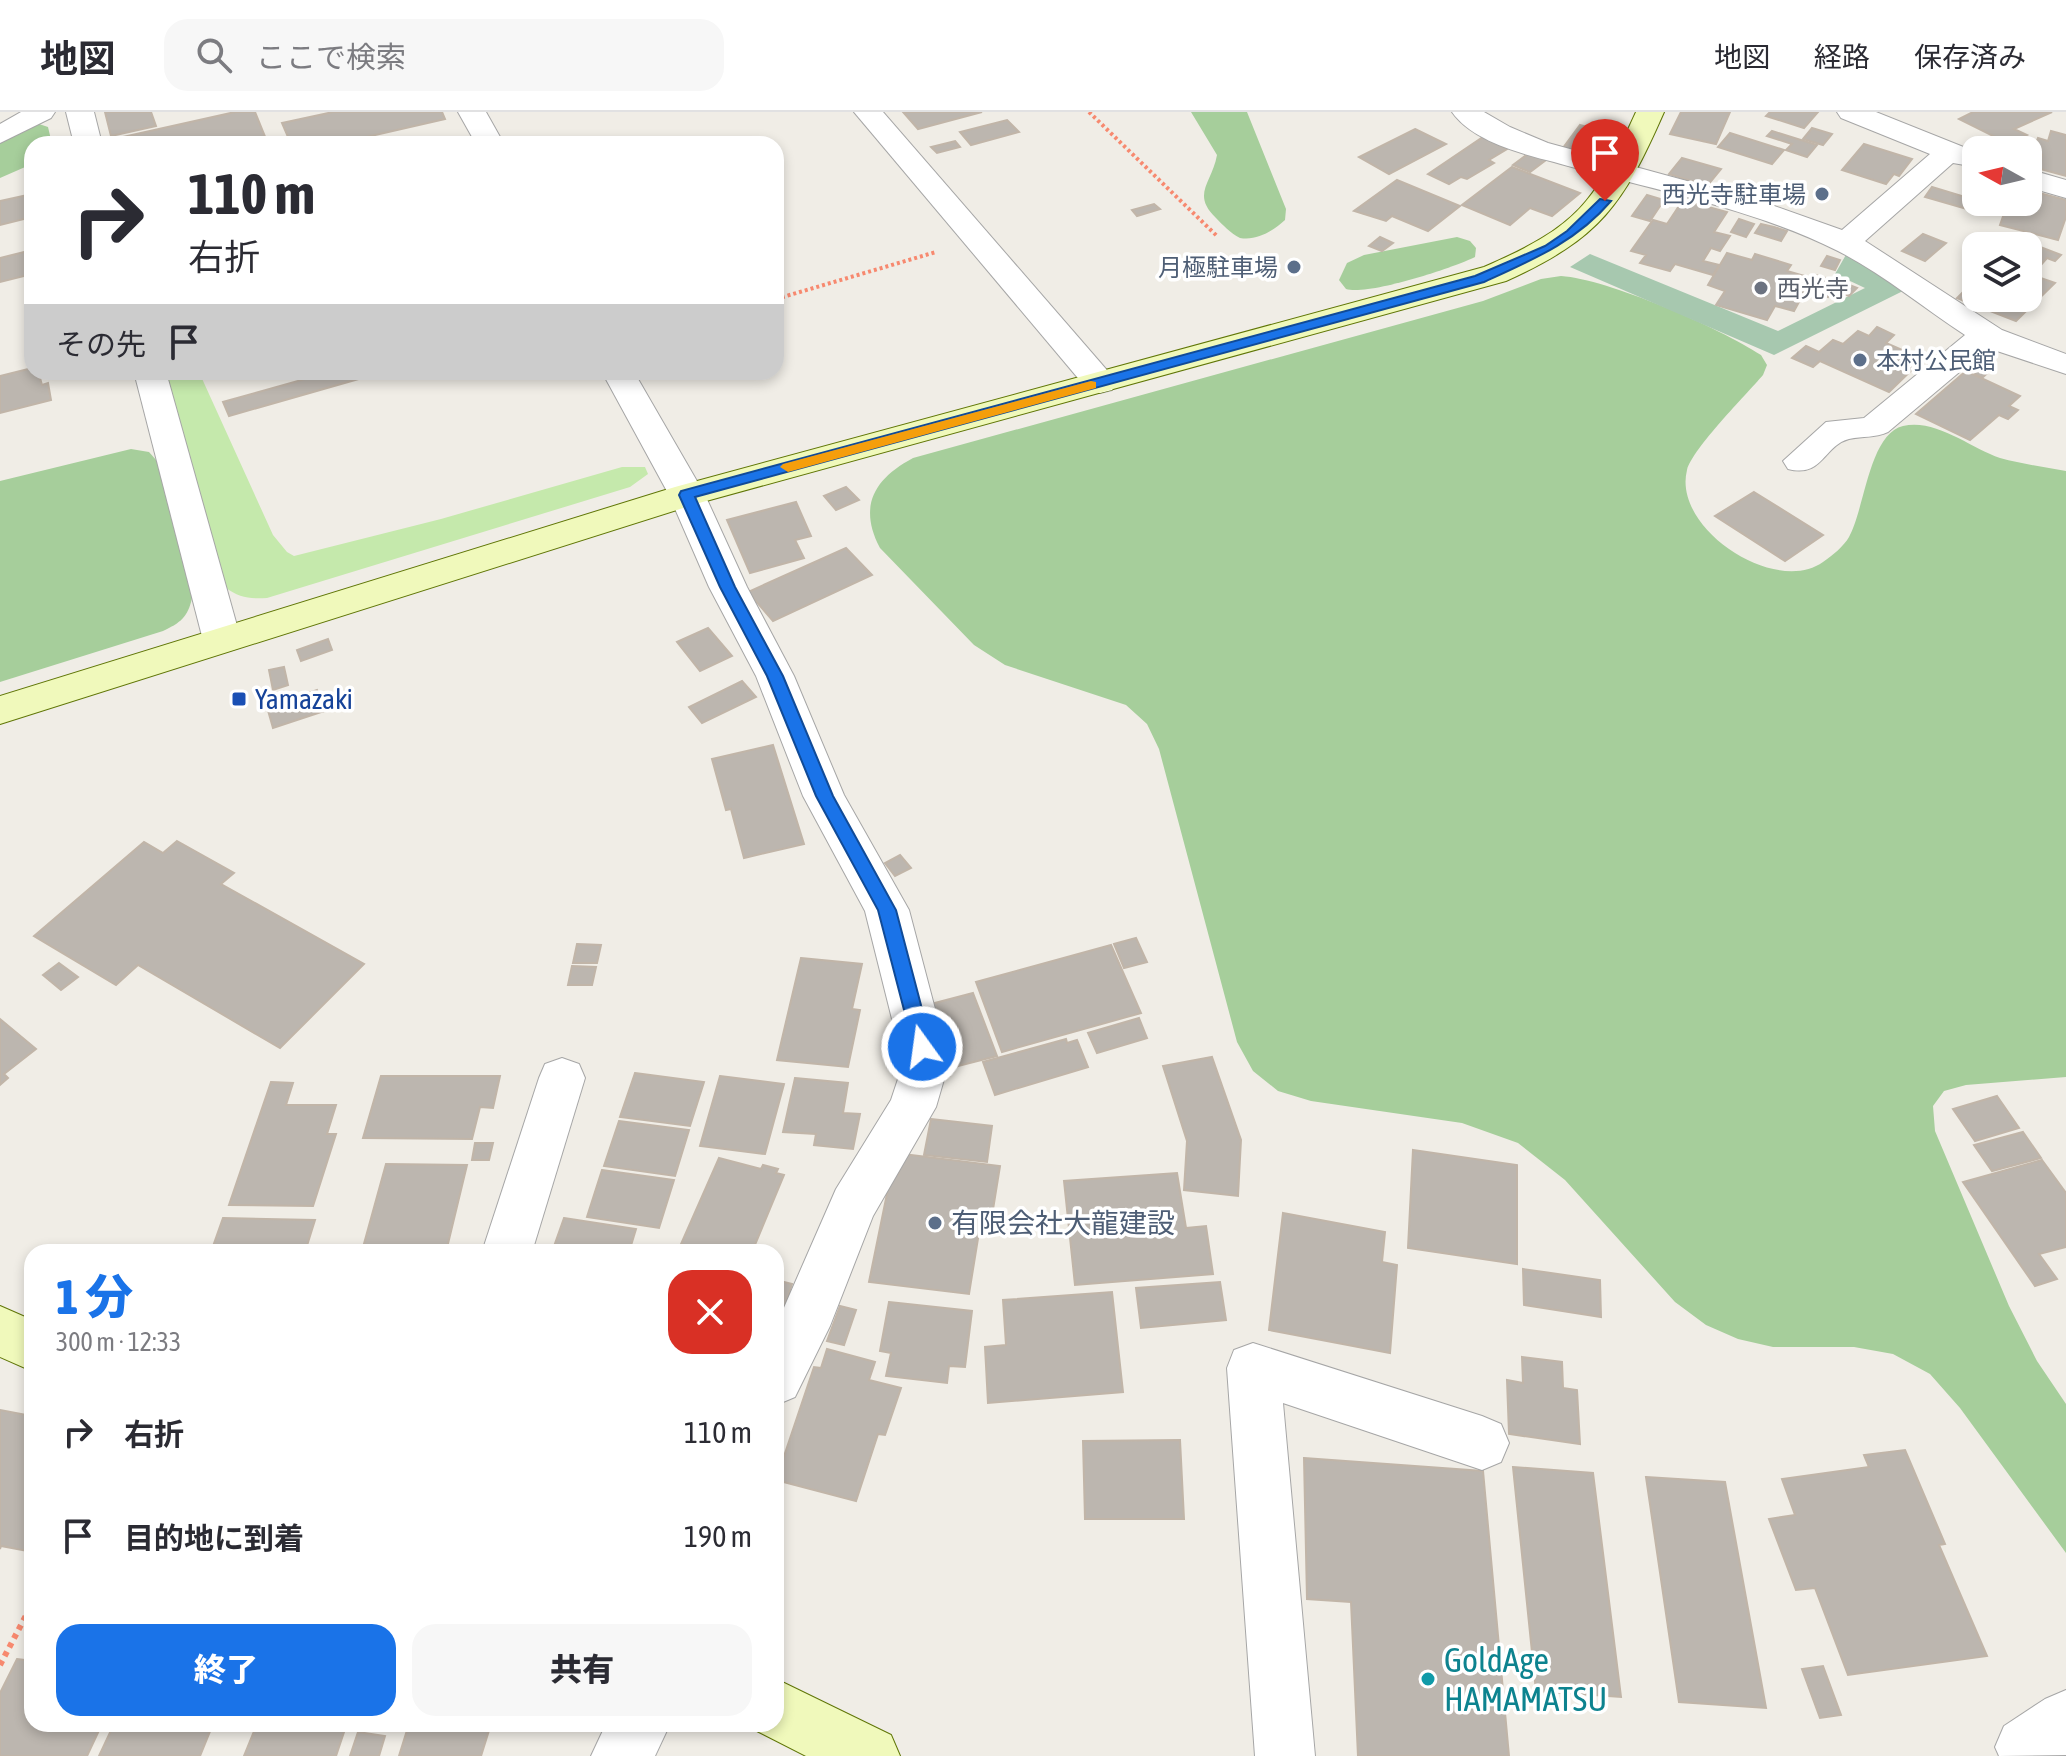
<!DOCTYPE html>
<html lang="ja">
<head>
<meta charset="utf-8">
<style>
	:root { --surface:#fff; --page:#f7f7f7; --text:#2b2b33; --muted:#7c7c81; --line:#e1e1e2; --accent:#1a73e8 }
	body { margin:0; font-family:"Asap Condensed","Noto Sans JP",sans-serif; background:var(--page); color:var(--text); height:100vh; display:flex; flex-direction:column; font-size:30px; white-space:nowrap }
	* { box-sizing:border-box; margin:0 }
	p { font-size:26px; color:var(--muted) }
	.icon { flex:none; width:44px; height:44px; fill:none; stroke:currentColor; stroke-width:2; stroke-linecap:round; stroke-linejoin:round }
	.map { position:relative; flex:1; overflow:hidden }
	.panel { position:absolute; left:24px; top:1132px; width:760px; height:488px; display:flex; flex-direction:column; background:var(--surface); border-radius:24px; box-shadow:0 4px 12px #0003 }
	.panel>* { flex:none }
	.top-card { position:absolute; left:24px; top:24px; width:760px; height:244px; border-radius:24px; box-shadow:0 4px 12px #0003; background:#fff; color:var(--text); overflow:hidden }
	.needle { width:52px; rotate:278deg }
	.controls { position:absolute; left:1962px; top:24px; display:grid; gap:16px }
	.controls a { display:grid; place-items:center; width:80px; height:80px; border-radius:16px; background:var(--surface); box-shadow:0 4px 12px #0003; font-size:40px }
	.pin { position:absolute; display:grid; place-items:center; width:68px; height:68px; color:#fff; margin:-82px -34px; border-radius:50% 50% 50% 0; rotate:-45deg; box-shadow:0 0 8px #0007 }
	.pin .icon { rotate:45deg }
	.me { position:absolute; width:88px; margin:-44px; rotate:346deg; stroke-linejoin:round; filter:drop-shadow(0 0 6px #0008) }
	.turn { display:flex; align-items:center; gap:28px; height:168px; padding:0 32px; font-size:36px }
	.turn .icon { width:104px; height:104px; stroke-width:2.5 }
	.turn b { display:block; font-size:56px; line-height:68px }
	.then { display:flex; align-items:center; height:76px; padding:0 32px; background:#0003; gap:16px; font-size:30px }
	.round { display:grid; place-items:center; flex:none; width:84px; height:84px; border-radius:24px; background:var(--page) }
	.summary { display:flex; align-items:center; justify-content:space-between; height:136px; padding:0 32px }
	h1 { font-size:48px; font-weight:800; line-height:60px; color:var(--accent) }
	.button { display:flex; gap:16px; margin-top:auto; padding:16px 32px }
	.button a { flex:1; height:92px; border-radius:24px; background:var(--accent); color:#fff; font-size:32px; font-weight:800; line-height:92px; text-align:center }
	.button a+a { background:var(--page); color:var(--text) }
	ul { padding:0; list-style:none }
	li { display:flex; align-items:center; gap:24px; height:104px; padding:0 32px }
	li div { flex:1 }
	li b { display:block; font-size:30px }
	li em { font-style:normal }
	header { display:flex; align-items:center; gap:48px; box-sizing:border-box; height:112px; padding:0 40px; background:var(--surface); border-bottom:2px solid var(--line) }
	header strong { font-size:38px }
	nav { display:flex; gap:44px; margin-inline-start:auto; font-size:28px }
	.search { width:560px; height:72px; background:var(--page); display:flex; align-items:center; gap:20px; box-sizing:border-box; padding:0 28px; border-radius:24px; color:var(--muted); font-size:30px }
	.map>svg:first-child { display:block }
</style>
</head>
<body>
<header>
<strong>地図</strong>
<div class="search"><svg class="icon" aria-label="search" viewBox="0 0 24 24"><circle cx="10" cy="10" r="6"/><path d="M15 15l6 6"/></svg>ここで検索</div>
<nav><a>地図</a><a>経路</a><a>保存済み</a></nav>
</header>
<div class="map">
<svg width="2066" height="1644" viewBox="0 0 2066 1644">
	<rect width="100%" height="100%" fill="#f0ede6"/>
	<!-- grass -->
	<path fill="#c5e9ac" d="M166,260h33l74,163 14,17 7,4 147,-37 181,-52h23l3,7 -18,13 -363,111c-17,1 -28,0 -42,-11z"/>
	<!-- forest -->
	<g fill="#a6ce9b">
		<path d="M1191,0h56l39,97 -1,11c-12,11 -28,21 -45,18 -10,-5 -17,-13 -24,-20 -25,-24 -4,-35 1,-63z"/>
		<path d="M36,11l12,4 4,17h-20v20l-32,14v-36z"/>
		<path d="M1457,125l13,4 6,7 -1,9c-22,11 -108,39 -129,32l-7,-9 8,-17 17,-8z"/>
		<path d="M1561,164c47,3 159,52 200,79l6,10 -4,10c-17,20 -70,73 -76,95 -15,59 89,126 136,92 9,-6 21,-16 26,-25 16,-29 20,-103 54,-111 32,-8 68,22 97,32 22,6 44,9 66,13v606l-100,8 -22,6 -11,15 2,25 74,175 28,55 29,43v149l-106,-145 -30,-34 -37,-20 -39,-7h-81l-35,-8 -32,-14 -31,-23 -110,-122 -47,-37 -56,-20 -151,-22 -33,-10 -25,-20 -16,-29 -78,-293 -12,-25 -21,-19 -121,-40 -31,-20 -94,-97c-22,-42 -6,-69 33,-90l570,-157 58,-22z"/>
		<path d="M131,337l18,3 8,9 35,137c-4,19 -12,25 -29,33l-163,51v-201z"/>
	</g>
	<!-- cemetery -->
	<path fill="#a7c8af" d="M1847,141l60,36 -133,66 -204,-88 20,-13 188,77 87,-43 -30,-14z"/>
	<!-- building -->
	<g fill="#bcb6af" stroke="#c1b5a8" stroke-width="2">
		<path d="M105,0h46l5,14 -45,10z"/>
		<path d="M235,0h20l13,32h-152l-2,-5z"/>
		<path d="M333,0h109l3,7 -109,25h-45l-9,-21z"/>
		<path d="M903,0h79l-64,17z"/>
		<path d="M1681,0h49l-14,32 -46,-10z"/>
		<path d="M1770,0h48l-14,16 -38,-12z"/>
		<path d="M1973,0h79l-38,17 13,6 -18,9 -50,-25z"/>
		<path d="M1007,8l12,12 -48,13 -11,-13z"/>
		<path d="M1580,13l26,7 -17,23 -26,-7z"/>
		<path d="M1812,16l20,6 -9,11 -20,-6z"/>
		<path d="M1415,17l31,15 -57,30 -30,-17z"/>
		<path d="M1772,19l45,14 -10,12 -21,-7 6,-6 -25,-8z"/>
		<path d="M2051,19l15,4v41l-29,-8 5,-13 -10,-2 6,-15 10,3z"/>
		<path d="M1730,21l54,17 -12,14 -54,-17z"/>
		<path d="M1483,25l24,12 -18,11 5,3 -27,16 -6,-2 -12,7 -21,-10z"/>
		<path d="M955,29l5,6 -23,6 -6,-6z"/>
		<path d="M1864,32l48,15 -13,17 -5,-2 -8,10 -44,-14z"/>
		<path d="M1529,41l17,7 -16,12 -17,-7z"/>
		<path d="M1682,46l39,11 -14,17 -38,-12z"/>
		<path d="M1512,55l68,26 -28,23 -22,-8 -20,17 -48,-20z"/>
		<path d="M1397,68l63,26 -32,25 -36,-15 -6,5 -32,-10z"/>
		<path d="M1932,75l40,12 -5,10 -42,-12z"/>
		<path d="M2028,78l38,10v17l-8,23 -58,-15 7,-20 7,2 2,-5h12z"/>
		<path d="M32,82v23l-32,8v-24z"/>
		<path d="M1647,83l17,5 -14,21 -18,-5z"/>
		<path d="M1683,88l44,12 -13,20 16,4 -10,15 -9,-3 -8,13 16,4 -6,10 -38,-11 -5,7 -30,-8 6,-8 -15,-4 22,-31 14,4z"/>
		<path d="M1154,92l6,5 -23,7 -5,-6z"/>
		<path d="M1739,107l15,5 -8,13 -15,-5z"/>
		<path d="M1761,112l13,3 13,4 -6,10 -26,-8z"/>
		<path d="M1923,122l23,9 -21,18 -23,-10z"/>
		<path d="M2009,123l52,20 -6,6 -8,-3 -15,17 23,8 -39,38 -59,-23 14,-14 5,2v12h52v-52h-29z"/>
		<path d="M1380,125l13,6 -11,8 -13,-5z"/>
		<path d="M32,138v24l-32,8v-24z"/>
		<path d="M1727,141l25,7 3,-6 36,11 -4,6 25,7 -18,33 -19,-5 -8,14 -51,-15 9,-14 -17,-6z"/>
		<path d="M1827,144l13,4 -5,10 -14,-4z"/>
		<path d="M1816,163l20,6 -8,16 -21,-6z"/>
		<path d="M1844,171l13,5 -8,8 -13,-6z"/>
		<path d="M1877,215l17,8 -8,8 37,16 -34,33 -69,-31 -7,6 -21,-9 14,-12 13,6 14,-12 10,4 15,-13 11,5z"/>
		<path d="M1979,249l14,7 -11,10 -15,-8z"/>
		<path d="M32,256v4h31l-23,6 2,7 6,-2 3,17 -51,13v-37z"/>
		<path d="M1966,259l54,25 -11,10 9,4 -10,9 -9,-4 -29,25 -54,-26z"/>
		<path d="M330,260h30l2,6 -133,38 -6,-14z"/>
		<path d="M846,375l13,13 -23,10 -12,-14z"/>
		<path d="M1754,380l69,43 -38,26 -70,-45z"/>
		<path d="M796,390l15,34 -16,4 9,18 -54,15 -23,-53z"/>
		<path d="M846,436l26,27 -99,46 -25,-29z"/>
		<path d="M708,516l24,28 -32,15 -23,-29z"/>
		<path d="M328,527l4,11 -31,11 -4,-11z"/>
		<path d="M284,555l4,18 -15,5 -4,-20z"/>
		<path d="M742,569l14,16 -54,26 -13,-16z"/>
		<path d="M317,578l7,21 -51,17 -6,-21z"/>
		<path d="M773,633l31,99 -60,14 -13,-49 -5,1 -14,-51z"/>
		<path d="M177,729l57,32 -13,11 143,80 -84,84 -142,-83 -22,20 -82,-49 110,-94 19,11z"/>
		<path d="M900,743l11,13 -16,8 -10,-13z"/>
		<path d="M1136,826l11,24 -23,6 -10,-24z"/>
		<path d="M577,832l24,1 -4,18h-24z"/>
		<path d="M1111,833l30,68 -139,39 -26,-70z"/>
		<path d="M801,846l61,6 -10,45 8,1 -12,57 -71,-7z"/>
		<path d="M59,851l19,14 -17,13 -18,-15z"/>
		<path d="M572,854l24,1 -4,18h-24z"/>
		<path d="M973,881l24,63 -43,11 -23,-63z"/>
		<path d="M1139,906l8,20 -50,15 -9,-20z"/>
		<path d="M0,907l36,30 -32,25 4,4 -8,7z"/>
		<path d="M1066,927l1,4 10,-3 11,27 -93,28 -12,-33z"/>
		<path d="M1212,945l29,83 -3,56 -54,-6 3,-49 -24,-75z"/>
		<path d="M635,961l69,9 -14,44 -70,-9z"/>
		<path d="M381,964h119l-7,32 -13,-1 -8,32 -109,-1z"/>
		<path d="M720,964l64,8 -19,70 -65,-8z"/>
		<path d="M795,966l53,5 -5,30 17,1 -7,35 -39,-4 2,-11 -33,-2z"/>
		<path d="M271,970l22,1 -7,22h50l-9,29h9l-23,72 -84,-1z"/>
		<path d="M1997,984l22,32 -44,13 -22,-32z"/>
		<path d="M931,1007l61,7 -5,36 -63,-7z"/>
		<path d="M619,1009l70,9 -14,46 -71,-10z"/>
		<path d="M2023,1020l18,26 -49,13 -18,-26z"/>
		<path d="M475,1031h18l-4,17h-17z"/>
		<path d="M1413,1038l104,15v99l-109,-16z"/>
		<path d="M903,1042l97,12 -10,62 -10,-2 -11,68 -100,-12 22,-108 7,1z"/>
		<path d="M719,1046l42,11 2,-4 15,4 -2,4 8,2 -32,77h-39l-32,-8z"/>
		<path d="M2042,1048l24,33v54l-27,7 18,25 -22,7 -72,-104z"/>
		<path d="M386,1052l81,1 -21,87 -84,-1z"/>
		<path d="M602,1058l72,10 -15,48 -72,-11z"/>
		<path d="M1177,1061l9,55 20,-2 7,48 -138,11 -11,-104z"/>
		<path d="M1283,1101l102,19 -3,30 15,3 -7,88 -121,-23z"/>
		<path d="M223,1106l92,2 -10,32h-94z"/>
		<path d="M564,1106l72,11 -7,23h-77z"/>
		<path d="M1523,1157l77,11 1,37 -77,-12z"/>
		<path d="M776,1168l16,4 -11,34 -5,-1z"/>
		<path d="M1220,1170l6,38 -85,8 -5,-40z"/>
		<path d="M1112,1180l11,100 -135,11 -3,-56 21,-2 -3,-45z"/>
		<path d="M889,1190l83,9 -7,56 -16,-1 -2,17 -61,-7 5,-23 -11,-2z"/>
		<path d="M840,1194l16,4 -12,35 -17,-4z"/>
		<path d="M827,1237l48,13 -6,18 32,8 -16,47 -7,-1 -22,67 -80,-21 38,-113 7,1z"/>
		<path d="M1522,1245l40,5 1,26 14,2 3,54 -71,-10 -2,-54 16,3z"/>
		<path d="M0,1298l32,6v126l-5,9 -26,-5 -1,3z"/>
		<path d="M1180,1328l4,79h-99l-2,-78z"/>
		<path d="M1905,1338l40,94 -6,1 48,111 -139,19 -33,-87 -19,2 -27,-71 26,-4 -13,-36 87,-12 -5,-12z"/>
		<path d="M1304,1346l179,13 26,285h-151l-7,-154 -44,-3z"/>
		<path d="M1513,1355l80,6 28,224 -85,-6z"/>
		<path d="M1646,1365l79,5 41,226 -87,-6z"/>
		<path d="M17,1547l15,2v63h70l-15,32h-87v-63z"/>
		<path d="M1823,1554l18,49 -21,3 -18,-49z"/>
		<path d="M114,1612h99l-13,32h-101z"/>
		<path d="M257,1612h57l31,5 -9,27h-92z"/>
		<path d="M431,1612h60l-10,32h-82l9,-29 21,3z"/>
		<path d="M358,1620l27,4 -6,20h-29z"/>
	</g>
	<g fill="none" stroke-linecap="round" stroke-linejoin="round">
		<!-- street casing -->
		<g stroke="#a6a6a6" stroke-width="2">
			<g id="street">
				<path d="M21,0h34l-4,6 -51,25v-19z"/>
				<path d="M66,0h28l8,32h-28z"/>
				<path d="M458,0h28l18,32h-28z"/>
				<path d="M854,0h29l229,264 5,7 -5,7 -12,3 -12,-3z"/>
				<path d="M1452,0h32l26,15 38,16 212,58 82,29 88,-76 -89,-36 -4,-6h39l100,40v15l-23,-4 -88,78 137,89 64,24v20l-78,-26 -100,84c-13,6 -25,4 -39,7 -26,7 -26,39 -61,30l-5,-8 43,-39 38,-4 101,-83c-43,-28 -82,-61 -127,-84 -88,-44 -190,-62 -284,-89 -32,-8 -82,-21 -102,-50z"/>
				<path d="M2028,57l38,11v18l-38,-11z"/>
				<path d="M134,260h32l75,268 -6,9 -13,4 -13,-4 -6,-9z"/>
				<path d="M602,260h32l71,123 42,92 47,89 50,119 65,115 36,137v29l-9,31 -63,109 -43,110 -35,71 -19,8v-79l60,-137 55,-89 8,-24v-29l-34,-136 -62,-115 -47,-120 -47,-89 -40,-92z"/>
				<path d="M562,946l17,6 6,14 -53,174h-50l57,-174 6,-14z"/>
				<path d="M1253,1231l229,73 19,8 8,19 -8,19 -19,8 -199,-67 32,353h-60l-28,-388 7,-18z"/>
				<path d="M2066,1578v65l-67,1 -4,-9 9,-21 41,-27z"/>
				<path d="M606,1612h64l-15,32h-64z"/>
			</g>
		</g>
		<!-- secondary casing -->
		<g stroke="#607607" stroke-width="2">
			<g id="secondary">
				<path d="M1636,0h28c-41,93 -63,126 -158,169l-807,222 -699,221v-28l675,-209 809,-220c94,-41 110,-63 152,-155z"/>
				<path d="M0,1194l32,14v51l-32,-14z"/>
				<path d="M776,1567l115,56 9,21h-94l-51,-26 -2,-6h23z"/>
			</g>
		</g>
		<!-- path-far1 -->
		<g stroke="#f7896f" stroke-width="4" stroke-dasharray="3 3" stroke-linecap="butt">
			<path d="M1089,0l129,125"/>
			<path d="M776,187l160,-47"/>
		</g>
		<!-- path -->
		<path stroke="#f7896f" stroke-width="6" stroke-dasharray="5 5" stroke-linecap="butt" d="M0,1553l32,-61"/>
		<!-- street -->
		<use href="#street" fill="#fff" fill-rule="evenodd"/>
		<!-- secondary -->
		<use href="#secondary" fill="#f0f9bb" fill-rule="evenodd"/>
	</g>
	<!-- route -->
	<path fill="#1a73e8" stroke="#114b97" stroke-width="2" d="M1600,87l11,2c-35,41 -79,59 -127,81l-789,215 40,90 48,89 50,120 63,114 36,137 -3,5h-14l-37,-142 -62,-114 -49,-120 -47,-89 -41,-92 2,-4 794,-215 70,-30 22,-15z"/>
	<!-- slow -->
	<path fill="#f59e0b" d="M1091,269l5,1v6l-308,84 -8,-5 3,-3z"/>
	<!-- markers -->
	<g fill="#5c6f8a" stroke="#fff" stroke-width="3">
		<circle cx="1822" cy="82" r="8"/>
		<circle cx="1294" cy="155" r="8"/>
		<circle cx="1860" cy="248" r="8"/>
		<circle cx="935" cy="1111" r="8"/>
	</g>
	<circle fill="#6b7280" stroke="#fff" stroke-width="3" cx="1761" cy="176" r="8"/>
	<rect fill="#1a4fb4" stroke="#fff" stroke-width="3" x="231" y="579" width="16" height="16" rx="4"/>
	<circle fill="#0f9aa8" stroke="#fff" stroke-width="3" cx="1428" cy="1567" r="8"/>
	<g text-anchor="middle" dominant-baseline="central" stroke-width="7" stroke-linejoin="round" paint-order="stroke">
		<!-- far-service labels -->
		<g font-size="24" fill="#4e5e75" stroke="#fff" text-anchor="end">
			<text x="1806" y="82">西光寺駐車場</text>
			<text x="1278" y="155">月極駐車場</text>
			<text x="1876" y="248" text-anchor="start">本村公民館</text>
		</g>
		<!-- far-worship labels -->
		<g font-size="24" fill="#5b616d" stroke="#fff" text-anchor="start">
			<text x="1777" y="176">西光寺</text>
		</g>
		<!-- transit labels -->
		<g font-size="28" fill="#164399" stroke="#fff" text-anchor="start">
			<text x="255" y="587">Yamazaki</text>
		</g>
		<!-- service labels -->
		<g font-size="28" fill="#4e5e75" stroke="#fff" text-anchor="start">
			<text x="951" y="1111">有限会社大龍建設</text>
		</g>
		<!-- near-culture labels -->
		<g font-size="34" fill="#0d838f" stroke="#fff" text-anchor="start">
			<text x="1444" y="1547">GoldAge<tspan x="1444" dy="39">HAMAMATSU</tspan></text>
		</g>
	</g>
</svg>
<div class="controls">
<a><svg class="needle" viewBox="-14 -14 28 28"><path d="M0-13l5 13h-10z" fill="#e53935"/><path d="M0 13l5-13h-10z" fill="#7c7c81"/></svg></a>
<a><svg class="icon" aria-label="layers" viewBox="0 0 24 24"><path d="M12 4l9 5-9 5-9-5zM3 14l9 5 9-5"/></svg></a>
</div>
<div class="pin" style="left:1605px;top:89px;background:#d93025"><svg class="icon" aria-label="arrive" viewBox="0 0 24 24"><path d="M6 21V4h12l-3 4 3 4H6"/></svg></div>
<svg class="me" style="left:922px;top:935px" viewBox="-20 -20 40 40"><circle r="17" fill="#1a73e8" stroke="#fff" stroke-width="3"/><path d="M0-11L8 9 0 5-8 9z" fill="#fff"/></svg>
<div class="top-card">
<div class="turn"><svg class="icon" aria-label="right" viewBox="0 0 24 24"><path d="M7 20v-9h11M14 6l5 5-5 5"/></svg><div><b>110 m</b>右折</div></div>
<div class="then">その先<svg class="icon" aria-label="arrive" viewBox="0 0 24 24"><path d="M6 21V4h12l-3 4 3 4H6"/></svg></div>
</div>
<section class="panel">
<div class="summary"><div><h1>1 分</h1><p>300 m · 12:33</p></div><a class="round" style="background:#d93025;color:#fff"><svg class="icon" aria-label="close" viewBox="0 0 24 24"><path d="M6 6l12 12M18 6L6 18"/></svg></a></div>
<ul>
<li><svg class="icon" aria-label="right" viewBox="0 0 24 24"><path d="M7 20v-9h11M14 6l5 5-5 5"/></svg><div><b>右折</b></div><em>110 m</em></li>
<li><svg class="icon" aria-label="arrive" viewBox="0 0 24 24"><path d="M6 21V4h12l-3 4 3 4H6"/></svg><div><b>目的地に到着</b></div><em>190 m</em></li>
</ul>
<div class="button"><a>終了</a><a>共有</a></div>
</section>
</div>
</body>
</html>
